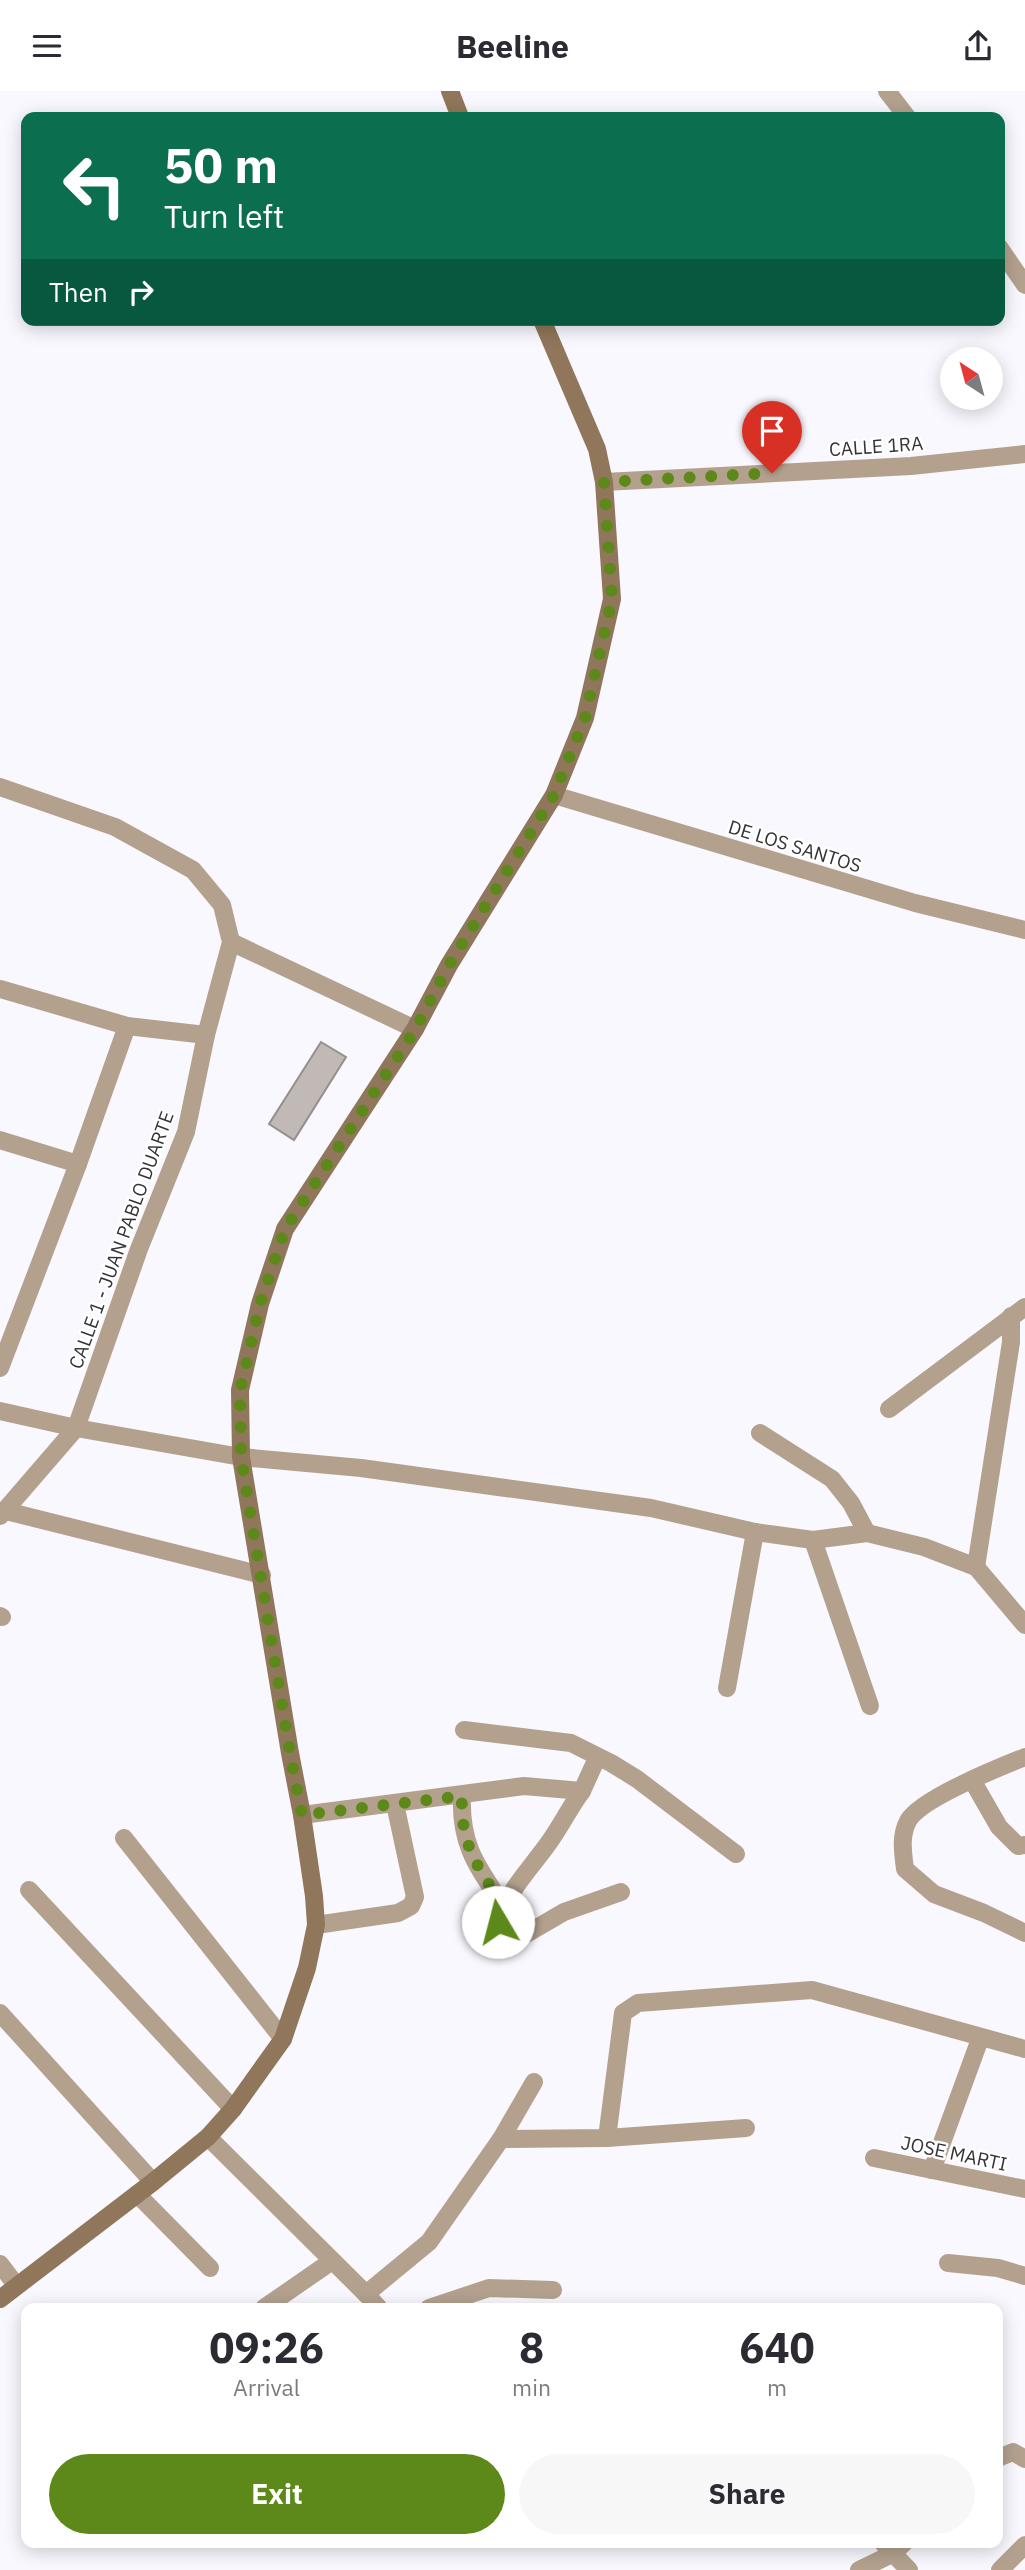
<!DOCTYPE html>
<html lang="en">
<head>
<meta charset="utf-8">
<style>
	:root { --surface:#fff; --page:#f7f7f7; --text:#2b2b33; --muted:#7c7c81; --accent:#5c8919 }
	body { margin:0; font-family:"IBM Plex Sans",sans-serif; background:var(--page); color:var(--text); height:100vh; display:flex; flex-direction:column; font-size:26px; white-space:nowrap }
	* { box-sizing:border-box; margin:0 }
	p { font-size:23px; color:var(--muted) }
	.icon { flex:none; width:38px; height:38px; fill:none; stroke:currentColor; stroke-width:2; stroke-linecap:round; stroke-linejoin:round }
	.map { position:relative; flex:1; overflow:hidden }
	.panel { position:absolute; left:21px; top:2212px; width:982px; height:245px; display:flex; flex-direction:column; background:var(--surface); border-radius:14px; box-shadow:0 4px 18px #0003 }
	.panel>* { flex:none }
	.banner { position:absolute; left:21px; top:21px; width:984px; height:214px; border-radius:14px; box-shadow:0 4px 18px #0003; background:#0b6e4f; color:#fff; overflow:hidden }
	.needle { width:46px; rotate:324deg }
	.tools { position:absolute; left:940px; top:256px; display:grid; gap:14px }
	.tools a { display:grid; place-items:center; width:63px; height:63px; border-radius:50%; background:var(--surface); box-shadow:0 4px 18px #0003; font-size:35px }
	.pin { position:absolute; display:grid; place-items:center; width:60px; height:60px; color:#fff; margin:-72px -30px; border-radius:50% 50% 50% 0; rotate:-45deg; box-shadow:0 0 7px #0007 }
	.pin .icon { rotate:45deg }
	.me { position:absolute; width:77px; margin:-38px; rotate:352deg; stroke-linejoin:round; filter:drop-shadow(0 0 5px #0008) }
	.turn { display:flex; align-items:center; gap:24px; height:147px; padding:0 28px; font-size:32px }
	.turn .icon { width:91px; height:91px; stroke-width:2.5 }
	.turn b { display:block; font-size:49px; line-height:60px }
	.then { display:flex; align-items:center; height:66px; padding:0 28px; background:#0003; gap:14px; font-size:26px }
	.eta { display:flex; justify-content:space-evenly; align-items:center; height:119px; text-align:center }
	.eta b { font-size:42px; font-weight:700; line-height:49px }
	.button { display:flex; gap:14px; margin-top:auto; padding:14px 28px }
	.button a { flex:1; height:80px; border-radius:42px; background:var(--accent); color:#fff; font-size:28px; font-weight:700; line-height:80px; text-align:center }
	.button a+a { background:var(--page); color:var(--text) }
	header { display:flex; justify-content:space-between; align-items:center; height:91px; padding:0 28px; background:var(--surface); font-size:32px; font-weight:700 }
	.map>svg:first-child { display:block }
</style>
</head>
<body>
<header><svg class="icon" aria-label="menu" viewBox="0 0 24 24"><path d="M4 6h16M4 12h16M4 18h16"/></svg>Beeline<svg class="icon" aria-label="share" viewBox="0 0 24 24"><path d="M12 15V3M7 8l5-5 5 5M5 13v7h14v-7"/></svg></header>
<div class="map">
<svg width="1025" height="2479" viewBox="0 0 1025 2479">
	<rect width="100%" height="100%" fill="#f8f8fe"/>
	<!-- building -->
	<path fill="#c1b9b6" stroke="#968e8c" stroke-width="2" d="M321,951l25,15 -52,83 -25,-16z"/>
	<g fill="none" stroke-linecap="round" stroke-linejoin="round">
		<!-- street -->
		<g stroke="#b3a18e" stroke-width="18">
			<path d="M887,0l20,26"/>
			<path d="M999,156l26,38"/>
			<path d="M604,391l307,-16 114,-12"/>
			<path d="M0,696l115,40 78,43 29,35 9,37 -25,93 -20,97 -47,117 -63,179 -76,88"/>
			<path d="M554,704l361,108 110,27"/>
			<path d="M231,851l184,87"/>
			<path d="M0,898l127,37 79,9"/>
			<path d="M0,1049l78,24"/>
			<path d="M0,1277l78,-204 49,-138"/>
			<path d="M889,1318l136,-102"/>
			<path d="M0,1320l76,17 165,29 120,11 290,40 104,24 58,8 54,-7 57,14 52,20 49,58"/>
			<path d="M760,1342l72,46 19,24 16,30"/>
			<path d="M6,1420l256,64"/>
			<path d="M813,1449l57,166"/>
			<path d="M976,1476l35,-225v-26"/>
			<path d="M0,1525l2,1"/>
			<path d="M727,1597l28,-156"/>
			<path d="M464,1639l107,13 40,20 26,16 99,75"/>
			<path d="M1025,1666c-25,10 -105,42 -117,64 -8,15 -5,32 -3,48l29,25 50,19 41,20"/>
			<path d="M972,1689l27,47 19,19 7,-1"/>
			<path d="M582,1700c-12,16 -20,33 -32,50 -18,26 -43,50 -52,81l13,14 17,-3 36,-21 57,-20"/>
			<path d="M462,1705c-2,49 15,70 41,109"/>
			<path d="M302,1724l222,-29 58,5 15,-33"/>
			<path d="M124,1747l159,201"/>
			<path d="M29,1799l204,219"/>
			<path d="M316,1834l82,-12 13,-7 4,-9 -20,-93"/>
			<path d="M0,1922l153,169"/>
			<path d="M208,2046l158,157 63,-52 72,-103 106,-1 139,-10"/>
			<path d="M607,2047l16,-125 15,-10 174,-13 213,59"/>
			<path d="M501,2048l33,-57"/>
			<path d="M874,2067l151,31"/>
			<path d="M932,2079l48,-131"/>
			<path d="M137,2103l73,74"/>
			<path d="M948,2172l50,5 27,8"/>
			<path d="M0,2173l16,21"/>
			<path d="M366,2203l13,14"/>
			<path d="M264,2217l68,-47"/>
			<path d="M429,2217l60,-20 64,2"/>
			<path d="M998,2367l15,-6 12,7"/>
			<path d="M883,2452l26,27"/>
			<path d="M859,2479l33,-16 12,-11"/>
			<path d="M1000,2479l25,-25"/>
		</g>
		<!-- secondary -->
		<g stroke="#90765a" stroke-width="18">
			<path d="M450,0l10,26"/>
			<path d="M0,2208l153,-117 55,-45 25,-28 50,-70 24,-71 9,-43 -2,-29 -12,-81 -12,-62 -49,-296 -1,-67 20,-86 25,-75 130,-200 34,-64 105,-170 31,-77 27,-119 -8,-117 -7,-33 -55,-129"/>
		</g>
	</g>
	<g fill="none" stroke-linecap="round" stroke-linejoin="round">
		<!-- route -->
		<path stroke="#5c8919" stroke-width="12" stroke-dasharray="0 21.6" d="M498,1831l5,-17c-26,-38 -43,-62 -41,-109l-160,19 -12,-62 -49,-296 -1,-66 20,-87 25,-75 130,-199 34,-65 105,-170 31,-77 27,-119 -8,-117 168,-9"/>
	</g>
	<g text-anchor="middle" dominant-baseline="central" stroke-width="5" stroke-linejoin="round" paint-order="stroke">
		<!-- street labels -->
		<g font-size="19" fill="#343436" stroke="#fff">
			<text transform="translate(876 355) rotate(-4)">CALLE 1RA</text>
			<text transform="translate(795 755) rotate(17)">DE LOS SANTOS</text>
			<text transform="translate(121 1149) rotate(-70)">CALLE 1 - JUAN PABLO DUARTE</text>
			<text transform="translate(954 2062) rotate(12)">JOSE MARTI</text>
		</g>
	</g>
</svg>
<div class="tools">
<a><svg class="needle" viewBox="-14 -14 28 28"><path d="M0-13l5 13h-10z" fill="#e53935"/><path d="M0 13l5-13h-10z" fill="#7c7c81"/></svg></a>
</div>
<div class="pin" style="left:772px;top:382px;background:#d93025"><svg class="icon" aria-label="arrive" viewBox="0 0 24 24"><path d="M6 21V4h12l-3 4 3 4H6"/></svg></div>
<svg class="me" style="left:498px;top:1831px" viewBox="-20 -20 40 40"><circle r="19" fill="#fff"/><path d="M0-13L10 11 0 6-10 11z" fill="#5c8919"/></svg>
<div class="banner">
<div class="turn"><svg class="icon" aria-label="left" viewBox="0 0 24 24"><path d="M17 20v-9H6M10 6l-5 5 5 5"/></svg><div><b>50 m</b>Turn left</div></div>
<div class="then">Then<svg class="icon" aria-label="right" viewBox="0 0 24 24"><path d="M7 20v-9h11M14 6l5 5-5 5"/></svg></div>
</div>
<section class="panel">
<div class="eta">
<div><b>09:26</b><p>Arrival</p></div>
<div><b>8</b><p>min</p></div>
<div><b>640</b><p>m</p></div>
</div>
<div class="button"><a>Exit</a><a>Share</a></div>
</section>
</div>
</body>
</html>
